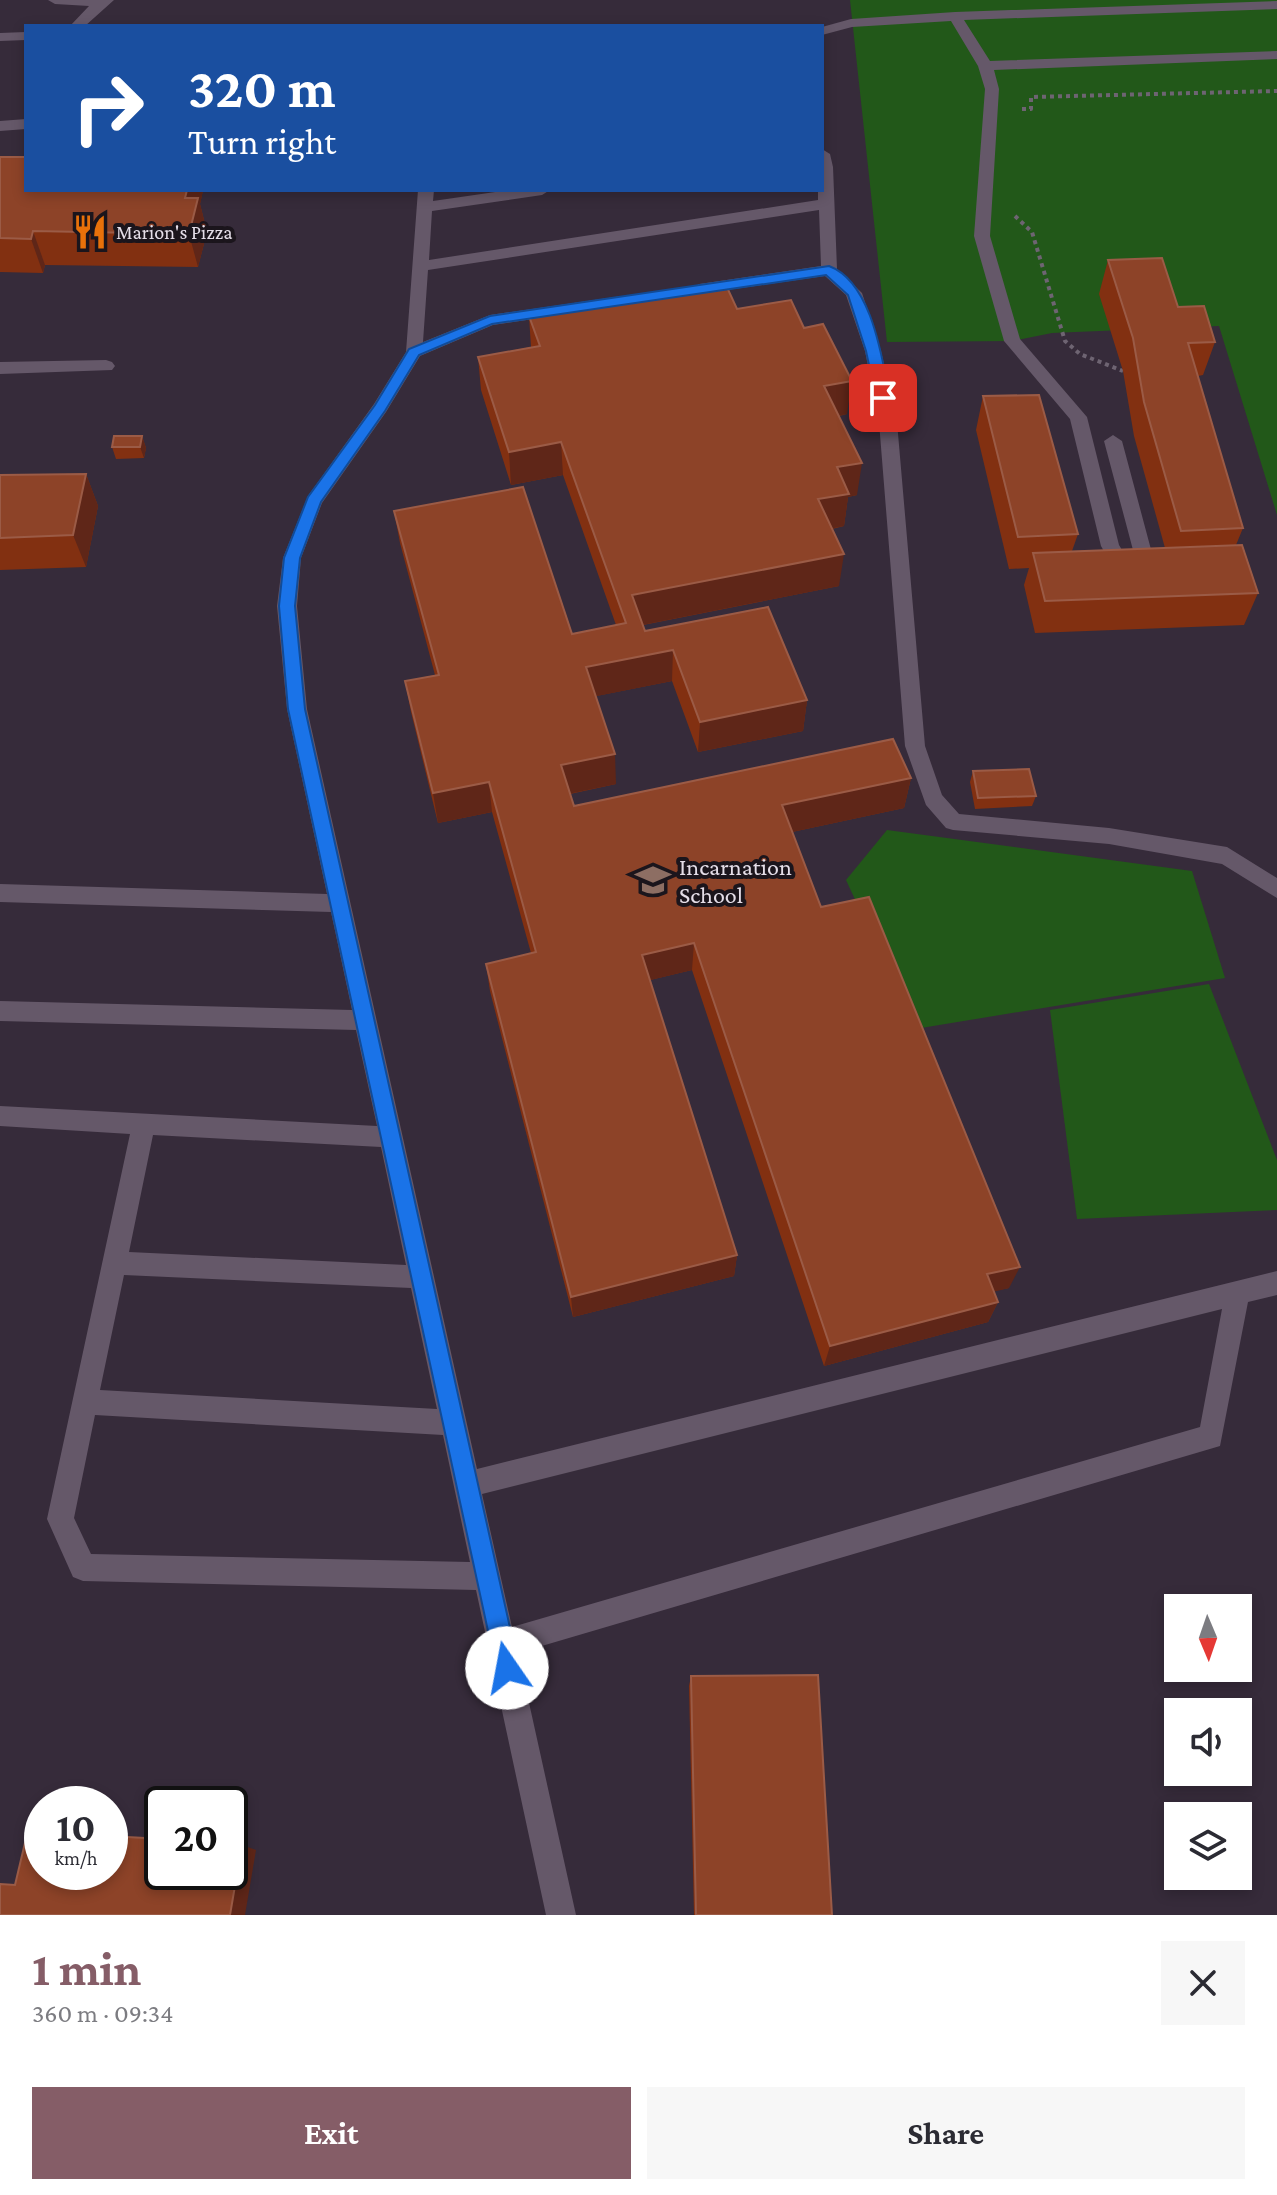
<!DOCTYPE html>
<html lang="en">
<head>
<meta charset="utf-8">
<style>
	:root { --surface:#fff; --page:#f7f7f7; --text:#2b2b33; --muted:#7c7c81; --accent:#855d67 }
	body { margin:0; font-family:"Crimson Pro",serif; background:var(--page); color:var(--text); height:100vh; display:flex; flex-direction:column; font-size:30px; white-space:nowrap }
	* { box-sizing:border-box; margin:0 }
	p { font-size:26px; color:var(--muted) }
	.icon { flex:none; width:44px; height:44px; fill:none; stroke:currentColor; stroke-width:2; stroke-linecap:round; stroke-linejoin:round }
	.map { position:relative; height:1915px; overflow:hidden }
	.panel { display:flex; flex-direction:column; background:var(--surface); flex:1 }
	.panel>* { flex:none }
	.banner { position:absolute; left:24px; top:24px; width:800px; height:168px; border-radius:0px; box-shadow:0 4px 12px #0003; background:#1a4fa0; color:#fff; overflow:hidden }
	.needle { width:52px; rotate:178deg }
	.buttons { position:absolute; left:1164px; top:1594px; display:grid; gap:16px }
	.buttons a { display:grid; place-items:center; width:88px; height:88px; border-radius:0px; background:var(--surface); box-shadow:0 4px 12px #0003; font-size:40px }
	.speed { position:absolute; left:24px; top:1786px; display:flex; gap:16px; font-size:40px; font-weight:700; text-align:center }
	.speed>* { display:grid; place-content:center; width:104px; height:104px; border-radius:50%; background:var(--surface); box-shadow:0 4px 12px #0003; line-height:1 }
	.speed small { font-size:20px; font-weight:400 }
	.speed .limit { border:4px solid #111; border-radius:12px; background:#fff; color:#111 }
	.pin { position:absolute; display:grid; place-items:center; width:68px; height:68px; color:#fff; margin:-34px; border-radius:16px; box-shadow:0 4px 12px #0006 }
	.me { position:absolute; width:88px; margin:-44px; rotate:348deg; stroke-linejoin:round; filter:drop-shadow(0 0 6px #0008) }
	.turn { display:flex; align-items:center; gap:28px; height:168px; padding:0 32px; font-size:36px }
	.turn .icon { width:104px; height:104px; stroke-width:2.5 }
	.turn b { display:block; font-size:56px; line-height:68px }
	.round { display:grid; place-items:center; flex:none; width:84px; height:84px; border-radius:0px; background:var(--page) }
	.head { display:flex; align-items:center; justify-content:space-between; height:136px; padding:0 32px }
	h1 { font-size:48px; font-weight:700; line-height:60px; color:var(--accent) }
	.action { display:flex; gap:16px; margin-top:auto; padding:16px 32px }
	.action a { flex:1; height:92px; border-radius:0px; background:var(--accent); color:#fff; font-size:32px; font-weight:700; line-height:92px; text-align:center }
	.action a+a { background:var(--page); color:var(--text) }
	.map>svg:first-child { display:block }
</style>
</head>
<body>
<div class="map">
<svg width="1277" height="1915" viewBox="0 0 1277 1915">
	<rect width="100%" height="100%" fill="#362b3a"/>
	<!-- green -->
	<g fill="#225819">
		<path d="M850,0h427v515l-58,-189 -167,7 -40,8 -125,1z"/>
		<path d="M887,830l305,41 33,107 -310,51 -69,-149z"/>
		<path d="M1209,984l68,176v50l-200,9 -27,-209z"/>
	</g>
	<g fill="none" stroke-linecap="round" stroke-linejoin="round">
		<!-- path -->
		<g stroke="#6e6472" stroke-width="4" stroke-dasharray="4 4" stroke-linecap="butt">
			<path d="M1022,109h9v-12l246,-6"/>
			<path d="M1015,216l17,16 33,109 15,13 43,17"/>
		</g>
		<!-- lane -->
		<g fill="#655869" fill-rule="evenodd">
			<path d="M48,0h66l-29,26h-15l19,-20 -34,-2z"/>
			<path d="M1277,1v8l-313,11 26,41 287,-10v8l-283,11 5,19 -9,147 30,103 67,78 32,128 3,5h11l-29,-109 9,-6 9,6 31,116c-8,11 -30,8 -43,5l-9,-16 -31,-127 -66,-78 -30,-105 11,-147 -7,-23 -27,-45 -99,6 -30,8v-8l29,-8 104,-7z"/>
			<path d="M26,32v8l-26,1v-8z"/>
			<path d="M26,119v10l-26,2v-10z"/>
			<path d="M822,149l8,5 3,13 4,102 25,24 19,58 16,71 28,324 17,49 17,19 150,14 118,19 50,31v20l-55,-34 -113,-20 -156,-14 -7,-2 -20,-23 -21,-59 -26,-324 -14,-71 -19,-56 -21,-19 -126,18 -8,-5 8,-5 122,-18 -2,-56 -391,60 -5,72 67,-27 132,-19 8,5 -8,5 -129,19 -73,31 -34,56 -64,91 -21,55 -4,48 10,103 170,760 800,-198v24l-29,7 -28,144 -702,207 58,262h-30l-70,-325 -393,-9 -10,-4 -26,-58 83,-385 -130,-8v-20l377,20 -21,-96 -356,-9v-20l352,9 -21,-98 -331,-10v-18l327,10 -40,-185 -10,-103 6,-48 25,-62 66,-92 32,-52 12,-162h16l-1,11 76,-11h41l-8,5 -110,16 -3,49 389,-60v-10h4zM153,1135l228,12 25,118 -277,-13zM124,1275l287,13 26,121 -337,-19zM1222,1309l-22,118 -688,200 -30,-133zM95,1415l348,20 27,127 -379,-8 -17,-36z"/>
			<path d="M106,360l6,2 3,4 -3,4 -112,4v-12z"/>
		</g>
	</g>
	<!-- wall -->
	<g fill="#823011">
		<path d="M0,157l26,33h177l-3,14 7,28 -9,35 -153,-2 -2,8 -43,-1z"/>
		<path d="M1108,260l70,47 37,35 -12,33 -5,1 45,152 -7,17 22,48 -14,32 -209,8 -11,-48 5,-17 -20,1 -33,-139 7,-34 95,138 -6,17 93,-3 -31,-112 -11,-65 -24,-77z"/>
		<path d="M737,309l110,105 -8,2 18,79 -9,2 -4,29 -12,3 7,57 -196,39 2,6 162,69 -4,31 -105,21 -26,-71 -76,15 20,88 -46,10 4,12 337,-28 -7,30 -112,24 29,75 188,381 -15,3 4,11 -10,20 -164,44 -132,-396 -42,10 87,275 -3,21 -161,41 -83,-326 -4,-27 45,-11 -39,-141 -54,11 -27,-111 -6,-31 30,-6 -35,-132 -6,-32 178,123 44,-9 -53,-150 -52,10 -30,-95 -3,-33 53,-10 -2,-31z"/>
		<path d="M142,436l4,12 -2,10 -28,1 -4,-12z"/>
		<path d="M86,474l12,32 -12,61 -86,3v-95z"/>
		<path d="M973,771l63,25 -4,10 -57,3 -5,-27z"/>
		<path d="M691,1676l141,239h-138l-5,-229z"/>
	</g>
	<!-- shaded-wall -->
	<g fill="#5f2618">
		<path d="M187,190h16v1l-3,13 7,28 -9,35 -9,-33 -4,-36z"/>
		<path d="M33,231l12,34 -2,8 -12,-34z"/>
		<path d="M852,381l-5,33 -26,5 3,-33z"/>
		<path d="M142,436l4,12 -2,10 -4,-11z"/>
		<path d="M561,442l2,33 -52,10 -2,-33z"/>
		<path d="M862,463l-5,32 -9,2 -4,29 -30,6 4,-33 19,-32z"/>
		<path d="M86,474l12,32 -12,61 -13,-32z"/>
		<path d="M844,554l-5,32 -207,41v-32z"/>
		<path d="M673,650l-1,31 -85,17 -1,-31z"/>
		<path d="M807,700l-4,31 -105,21 2,-30z"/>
		<path d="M615,754l1,30 -53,11 -2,-30z"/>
		<path d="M911,778l-7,30 -126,27 4,-30z"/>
		<path d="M489,782l3,30 -54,11 -5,-30z"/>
		<path d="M694,943l-2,27 -50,12v-27z"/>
		<path d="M737,1255l-3,21 -161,41 -2,-20z"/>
		<path d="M1020,1267l-11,21 -32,8 10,-22z"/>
		<path d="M998,1302l-10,20 -164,44 6,-20z"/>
		<path d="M242,1845l14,5 -11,65h-15z"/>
	</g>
	<!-- building -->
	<g fill="#8d4328" stroke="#9b5b46" stroke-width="2">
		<path d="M0,157h26v33h161l-2,8h13l-9,36 -156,-3 -2,8 -31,-1z"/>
		<path d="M1162,258l16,49 26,-1 11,36 -27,1 55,185 -62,3 -37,-129 -11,-64 -25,-78z"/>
		<path d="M725,283l12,26 54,-9 13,28 19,-4 29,57 -28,5 38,77 -25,4 12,27 -31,5 26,55 -212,41 13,36 123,-24 39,93 -107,22 -27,-72 -87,17 29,87 -54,11 13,41 319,-67 18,39 -129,27 39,102 48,-10 151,370 -33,7 11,28 -168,44 -136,-403 -52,12 95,300 -166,42 -85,-333 50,-12 -47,-170 -56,11 -28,-112 34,-6 -45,-164 129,-24 49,147 54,-11 -65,-181 -52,10 -31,-95 62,-11 -11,-30z"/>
		<path d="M1039,395l39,139 -60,3 -35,-141z"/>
		<path d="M114,436h28l-2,11h-28z"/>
		<path d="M86,474l-13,61 -73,3v-63z"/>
		<path d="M1242,545l16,48 -213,8 -12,-48z"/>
		<path d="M1029,769l7,27 -58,2 -5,-27z"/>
		<path d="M818,1675l14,240h-136l-5,-239z"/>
		<path d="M28,1830l14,1v41h68v-36l52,3v33h68v-28l12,1 -12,70h-230v-31l15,1z"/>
	</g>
	<!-- route -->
	<path fill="#1a73e8" stroke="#114b97" stroke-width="2" d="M829,266c43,16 53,92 61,132l-2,4 -5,1 -7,-5 -10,-47 -18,-56 -22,-20 -334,49 -73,31 -34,56 -64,91 -21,56 -5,48 10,103 214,959 -4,8 -8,4 -8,-4 -3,-8 -208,-959 -9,-103 5,-48 24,-61 67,-92 34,-56 81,-33z"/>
	<!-- icons -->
	<defs>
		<g id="restaurant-bare" transform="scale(2.76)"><path d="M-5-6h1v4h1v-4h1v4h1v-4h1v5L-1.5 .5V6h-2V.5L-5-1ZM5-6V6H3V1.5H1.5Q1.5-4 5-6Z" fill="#e8710a" stroke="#1b151c" stroke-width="2.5" paint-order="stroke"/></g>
		<g id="school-bare" transform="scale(2.76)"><path d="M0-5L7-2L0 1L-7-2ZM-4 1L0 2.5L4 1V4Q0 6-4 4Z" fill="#8d6e63" stroke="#1b151c" stroke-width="2.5" paint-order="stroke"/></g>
	</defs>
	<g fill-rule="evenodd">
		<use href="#restaurant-bare" x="90" y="232"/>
		<use href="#school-bare" x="653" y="880"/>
	</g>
	<g text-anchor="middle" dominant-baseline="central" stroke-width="8" stroke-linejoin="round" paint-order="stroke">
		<!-- far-poi labels -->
		<g font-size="20" fill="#e5dee8" stroke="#1b151c" text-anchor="start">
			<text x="116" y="232">Marion's Pizza</text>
		</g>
		<!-- poi labels -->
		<g font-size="24" fill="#e5dee8" stroke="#1b151c" text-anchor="start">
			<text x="679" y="866">Incarnation<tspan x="679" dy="28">School</tspan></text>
		</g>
	</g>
</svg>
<div class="buttons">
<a><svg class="needle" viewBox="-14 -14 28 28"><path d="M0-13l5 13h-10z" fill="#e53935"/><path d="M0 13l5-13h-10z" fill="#7c7c81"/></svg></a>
<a><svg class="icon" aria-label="sound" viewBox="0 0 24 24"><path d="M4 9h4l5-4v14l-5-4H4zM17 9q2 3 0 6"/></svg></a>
<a><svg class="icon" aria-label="layers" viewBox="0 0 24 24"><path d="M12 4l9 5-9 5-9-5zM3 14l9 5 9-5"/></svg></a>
</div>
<div class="speed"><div>10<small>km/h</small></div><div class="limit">20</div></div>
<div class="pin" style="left:883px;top:398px;background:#d93025"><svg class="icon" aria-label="arrive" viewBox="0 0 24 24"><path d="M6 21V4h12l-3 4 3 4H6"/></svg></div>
<svg class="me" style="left:507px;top:1668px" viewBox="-20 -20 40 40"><circle r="19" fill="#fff"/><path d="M0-13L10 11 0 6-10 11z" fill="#1a73e8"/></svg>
<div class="banner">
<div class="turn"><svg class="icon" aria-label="right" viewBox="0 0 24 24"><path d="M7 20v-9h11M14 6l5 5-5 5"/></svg><div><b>320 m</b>Turn right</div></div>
</div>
</div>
<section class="panel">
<div class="head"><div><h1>1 min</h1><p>360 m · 09:34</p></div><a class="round"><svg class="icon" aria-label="close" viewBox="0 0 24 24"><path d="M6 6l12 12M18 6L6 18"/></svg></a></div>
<div class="action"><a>Exit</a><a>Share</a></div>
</section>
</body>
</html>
